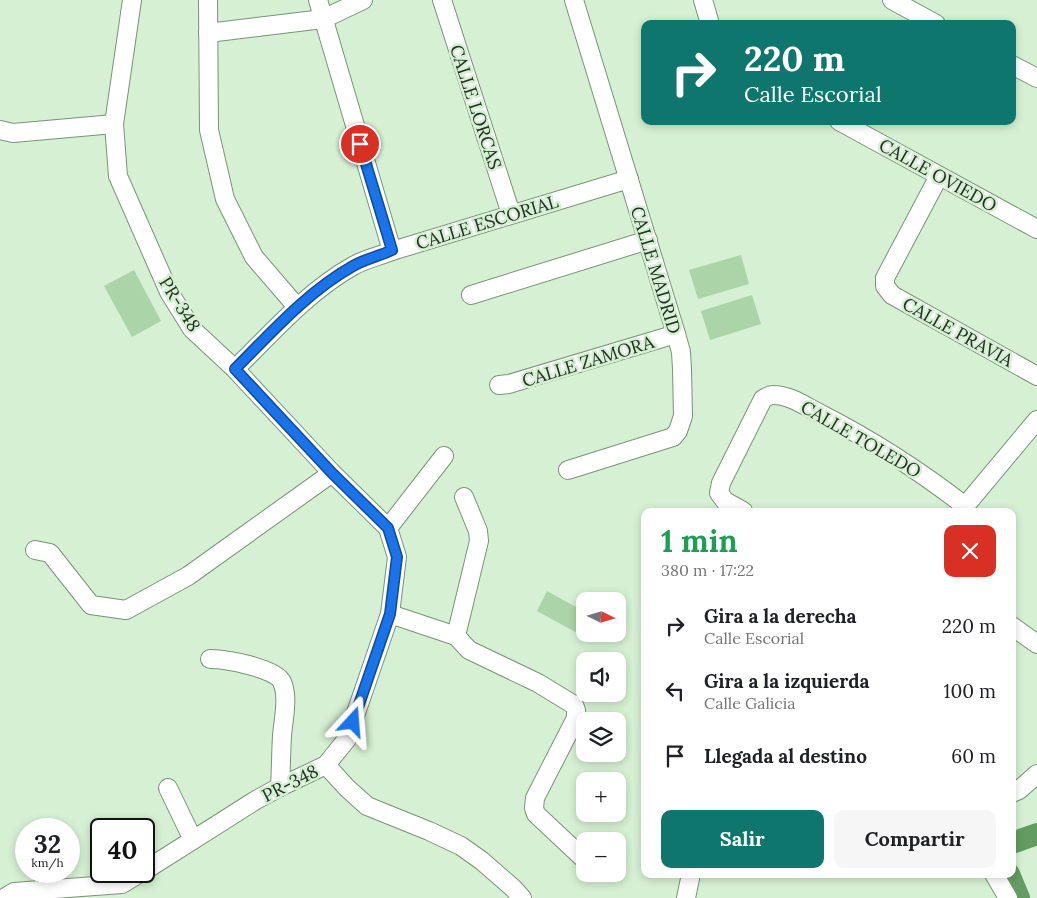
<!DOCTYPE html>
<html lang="es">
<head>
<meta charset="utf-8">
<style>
	:root { --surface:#fff; --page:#f6f6f6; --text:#202124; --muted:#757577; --accent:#0f766e }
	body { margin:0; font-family:Lora,serif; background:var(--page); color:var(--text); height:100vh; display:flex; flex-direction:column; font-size:19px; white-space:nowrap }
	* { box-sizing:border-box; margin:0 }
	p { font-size:16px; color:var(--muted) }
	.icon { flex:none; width:28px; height:28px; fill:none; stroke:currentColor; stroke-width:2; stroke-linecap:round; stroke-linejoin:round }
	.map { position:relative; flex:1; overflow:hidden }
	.details { position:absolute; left:641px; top:508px; width:375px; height:370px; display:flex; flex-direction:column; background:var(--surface); border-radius:10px; box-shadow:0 2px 8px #0003 }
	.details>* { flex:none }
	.guide { position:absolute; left:641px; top:20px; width:375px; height:105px; border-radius:10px; box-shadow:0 2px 8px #0003; background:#0f766e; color:#fff; overflow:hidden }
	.needle { width:32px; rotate:95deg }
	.tools { position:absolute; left:576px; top:592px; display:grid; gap:10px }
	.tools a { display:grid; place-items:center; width:50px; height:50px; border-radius:10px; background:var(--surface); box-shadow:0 2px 8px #0003; font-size:25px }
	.speed { position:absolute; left:15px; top:818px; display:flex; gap:10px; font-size:25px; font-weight:700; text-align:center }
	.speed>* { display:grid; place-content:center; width:65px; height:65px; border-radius:50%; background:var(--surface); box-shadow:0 2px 8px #0003; line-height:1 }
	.speed small { font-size:12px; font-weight:400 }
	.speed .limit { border:2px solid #111; border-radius:8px; background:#fff; color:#111 }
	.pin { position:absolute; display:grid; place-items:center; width:42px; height:42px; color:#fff; margin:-21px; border:2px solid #fff; border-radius:50%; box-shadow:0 1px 5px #0007 }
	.me { position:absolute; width:55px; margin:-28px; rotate:19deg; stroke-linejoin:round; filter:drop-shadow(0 0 4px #0008) }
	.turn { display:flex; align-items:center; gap:18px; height:105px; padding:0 20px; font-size:22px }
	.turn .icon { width:65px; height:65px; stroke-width:2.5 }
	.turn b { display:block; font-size:35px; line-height:42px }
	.round { display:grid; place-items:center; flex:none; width:52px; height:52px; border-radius:10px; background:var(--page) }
	.headline { display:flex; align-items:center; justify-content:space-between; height:85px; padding:0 20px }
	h1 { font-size:30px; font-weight:700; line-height:38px; color:#1e9e55 }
	.cta { display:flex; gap:10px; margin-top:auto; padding:10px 20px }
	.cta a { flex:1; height:58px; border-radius:10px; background:var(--accent); color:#fff; font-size:20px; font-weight:700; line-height:58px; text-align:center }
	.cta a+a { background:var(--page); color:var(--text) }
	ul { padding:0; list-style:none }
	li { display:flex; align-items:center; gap:15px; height:65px; padding:0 20px }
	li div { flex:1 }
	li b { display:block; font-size:19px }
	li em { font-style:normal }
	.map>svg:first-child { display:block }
</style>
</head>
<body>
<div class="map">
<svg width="1037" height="898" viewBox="0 0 1037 898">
	<rect width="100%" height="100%" fill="#d5f0d3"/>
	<!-- green -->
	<g fill="#abd4a8">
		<path d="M741,255l8,29 -51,15 -9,-29z"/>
		<path d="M134,270l27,51 -29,16 -28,-51z"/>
		<path d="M752,295l9,29 -51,16 -9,-29z"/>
		<path d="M547,591l38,21v11l-6,11 -42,-23z"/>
	</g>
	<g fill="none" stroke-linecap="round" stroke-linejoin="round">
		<!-- river -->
		<g stroke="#639c60" stroke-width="22">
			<path d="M1012,843l25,-9"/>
			<path d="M1009,874l10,24"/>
		</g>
		<!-- minor casing -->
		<g stroke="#7a9378" stroke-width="20">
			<g id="minor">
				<path d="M132,0l-18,124 4,52 51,116 23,37 43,40 97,104 56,55 9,29 -7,57 -43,125 -21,26 -46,22 -24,13 -112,71"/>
				<path d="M208,0l1,130 16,69 29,58 43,50"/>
				<path d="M318,0l74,251"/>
				<path d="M442,0l69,214"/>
				<path d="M703,0l7,24"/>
				<path d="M892,0l44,24"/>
				<path d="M208,33l115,-14 40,-19"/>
				<path d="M1012,65l25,13"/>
				<path d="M839,121l198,108"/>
				<path d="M0,130l13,3 101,-9"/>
				<path d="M939,176l-54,102v8l7,9 145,81"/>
				<path d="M471,295l177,-55"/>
				<path d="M235,369c37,-36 72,-77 118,-103 12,-7 27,-10 39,-15l237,-72"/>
				<path d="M499,385l10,-1 167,-50"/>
				<path d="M568,470l105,-33 5,-6 5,-15 -1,-47 -1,-17 -5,-18 -102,-334"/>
				<path d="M464,497l14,34 1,10 -23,95 13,14 69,33 36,22 2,5v8l-41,80 -1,10 2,6 49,46"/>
				<path d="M743,511l-18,-10 -6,-8 2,-10 42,-84c4,-2 6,-4 10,-4 17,0 32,11 46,18 51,26 101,58 146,93"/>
				<path d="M961,511l76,-91"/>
				<path d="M388,528l56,-72"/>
				<path d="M35,550l15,3 41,52 35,5 62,-34 144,-103"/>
				<path d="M390,614l66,22"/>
				<path d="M1012,626l25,18"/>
				<path d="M210,659c15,0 66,9 72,23 7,15 1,39 0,54 -1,17 -1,34 -2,51"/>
				<path d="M326,765l21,23 20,18 62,25 32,15 21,15 31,27 9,10"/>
				<path d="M168,788l25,52"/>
				<path d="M1012,793l7,-3 18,-16"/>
				<path d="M994,874l14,24"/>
				<path d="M4,898l10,-6 108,-8 21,-13"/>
				<path d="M686,898l5,-24"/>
			</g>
		</g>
		<!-- minor -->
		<use href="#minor" stroke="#fff" stroke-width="18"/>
	</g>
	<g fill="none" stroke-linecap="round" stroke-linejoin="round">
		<!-- route casing -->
		<g stroke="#114b97" stroke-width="12">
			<path id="route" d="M353,722l37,-108 7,-57 -9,-29 -56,-55 -97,-104c36,-36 72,-77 118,-103 12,-7 27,-10 39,-16l-32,-106"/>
		</g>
		<!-- route -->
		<use href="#route" stroke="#1a73e8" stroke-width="9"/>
	</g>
	<g text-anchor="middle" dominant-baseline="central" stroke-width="5" stroke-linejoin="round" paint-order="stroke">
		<!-- street labels -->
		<g font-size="18" fill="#242e23" stroke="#d5f0d3">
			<text transform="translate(476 107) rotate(72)">CALLE LORCAS</text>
			<text transform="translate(938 175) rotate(29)">CALLE OVIEDO</text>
			<text transform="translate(487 222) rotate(-17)">CALLE ESCORIAL</text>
			<text transform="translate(656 270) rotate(73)">CALLE MADRID</text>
			<text transform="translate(180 304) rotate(58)">PR-348</text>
			<text transform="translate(958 332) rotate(29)">CALLE PRAVIA</text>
			<text transform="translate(588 361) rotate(-17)">CALLE ZAMORA</text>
			<text transform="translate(861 439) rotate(30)">CALLE TOLEDO</text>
			<text transform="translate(290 783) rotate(-27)">PR-348</text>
		</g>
	</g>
</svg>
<div class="tools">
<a><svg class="needle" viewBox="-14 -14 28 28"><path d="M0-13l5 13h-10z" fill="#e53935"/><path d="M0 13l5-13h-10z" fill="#757577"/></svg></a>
<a><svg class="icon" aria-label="sound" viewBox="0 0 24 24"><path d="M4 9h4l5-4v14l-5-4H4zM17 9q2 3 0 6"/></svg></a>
<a><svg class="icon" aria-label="layers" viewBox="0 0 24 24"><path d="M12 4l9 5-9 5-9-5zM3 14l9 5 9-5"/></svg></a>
<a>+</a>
<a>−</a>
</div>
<div class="speed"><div>32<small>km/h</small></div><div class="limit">40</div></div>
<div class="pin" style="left:360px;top:144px;background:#d93025"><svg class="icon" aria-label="arrive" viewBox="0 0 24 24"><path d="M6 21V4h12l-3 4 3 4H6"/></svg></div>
<svg class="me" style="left:353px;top:722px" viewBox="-20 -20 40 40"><path d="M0-17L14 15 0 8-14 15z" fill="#1a73e8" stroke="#fff" stroke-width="4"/></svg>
<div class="guide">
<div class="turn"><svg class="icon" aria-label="right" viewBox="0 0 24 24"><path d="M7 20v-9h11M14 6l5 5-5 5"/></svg><div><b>220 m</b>Calle Escorial</div></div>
</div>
<section class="details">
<div class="headline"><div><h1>1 min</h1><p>380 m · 17:22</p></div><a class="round" style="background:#d93025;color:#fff"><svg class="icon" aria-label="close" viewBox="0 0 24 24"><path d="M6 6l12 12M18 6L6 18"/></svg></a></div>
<ul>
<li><svg class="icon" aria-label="right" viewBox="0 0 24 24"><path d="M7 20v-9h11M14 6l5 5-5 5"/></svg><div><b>Gira a la derecha</b><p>Calle Escorial</p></div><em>220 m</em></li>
<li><svg class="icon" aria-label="left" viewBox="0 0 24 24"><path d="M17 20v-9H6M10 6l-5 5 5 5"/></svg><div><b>Gira a la izquierda</b><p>Calle Galicia</p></div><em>100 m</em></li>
<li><svg class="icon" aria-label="arrive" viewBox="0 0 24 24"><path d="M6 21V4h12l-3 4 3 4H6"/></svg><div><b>Llegada al destino</b></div><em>60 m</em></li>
</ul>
<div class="cta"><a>Salir</a><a>Compartir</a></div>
</section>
</div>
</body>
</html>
